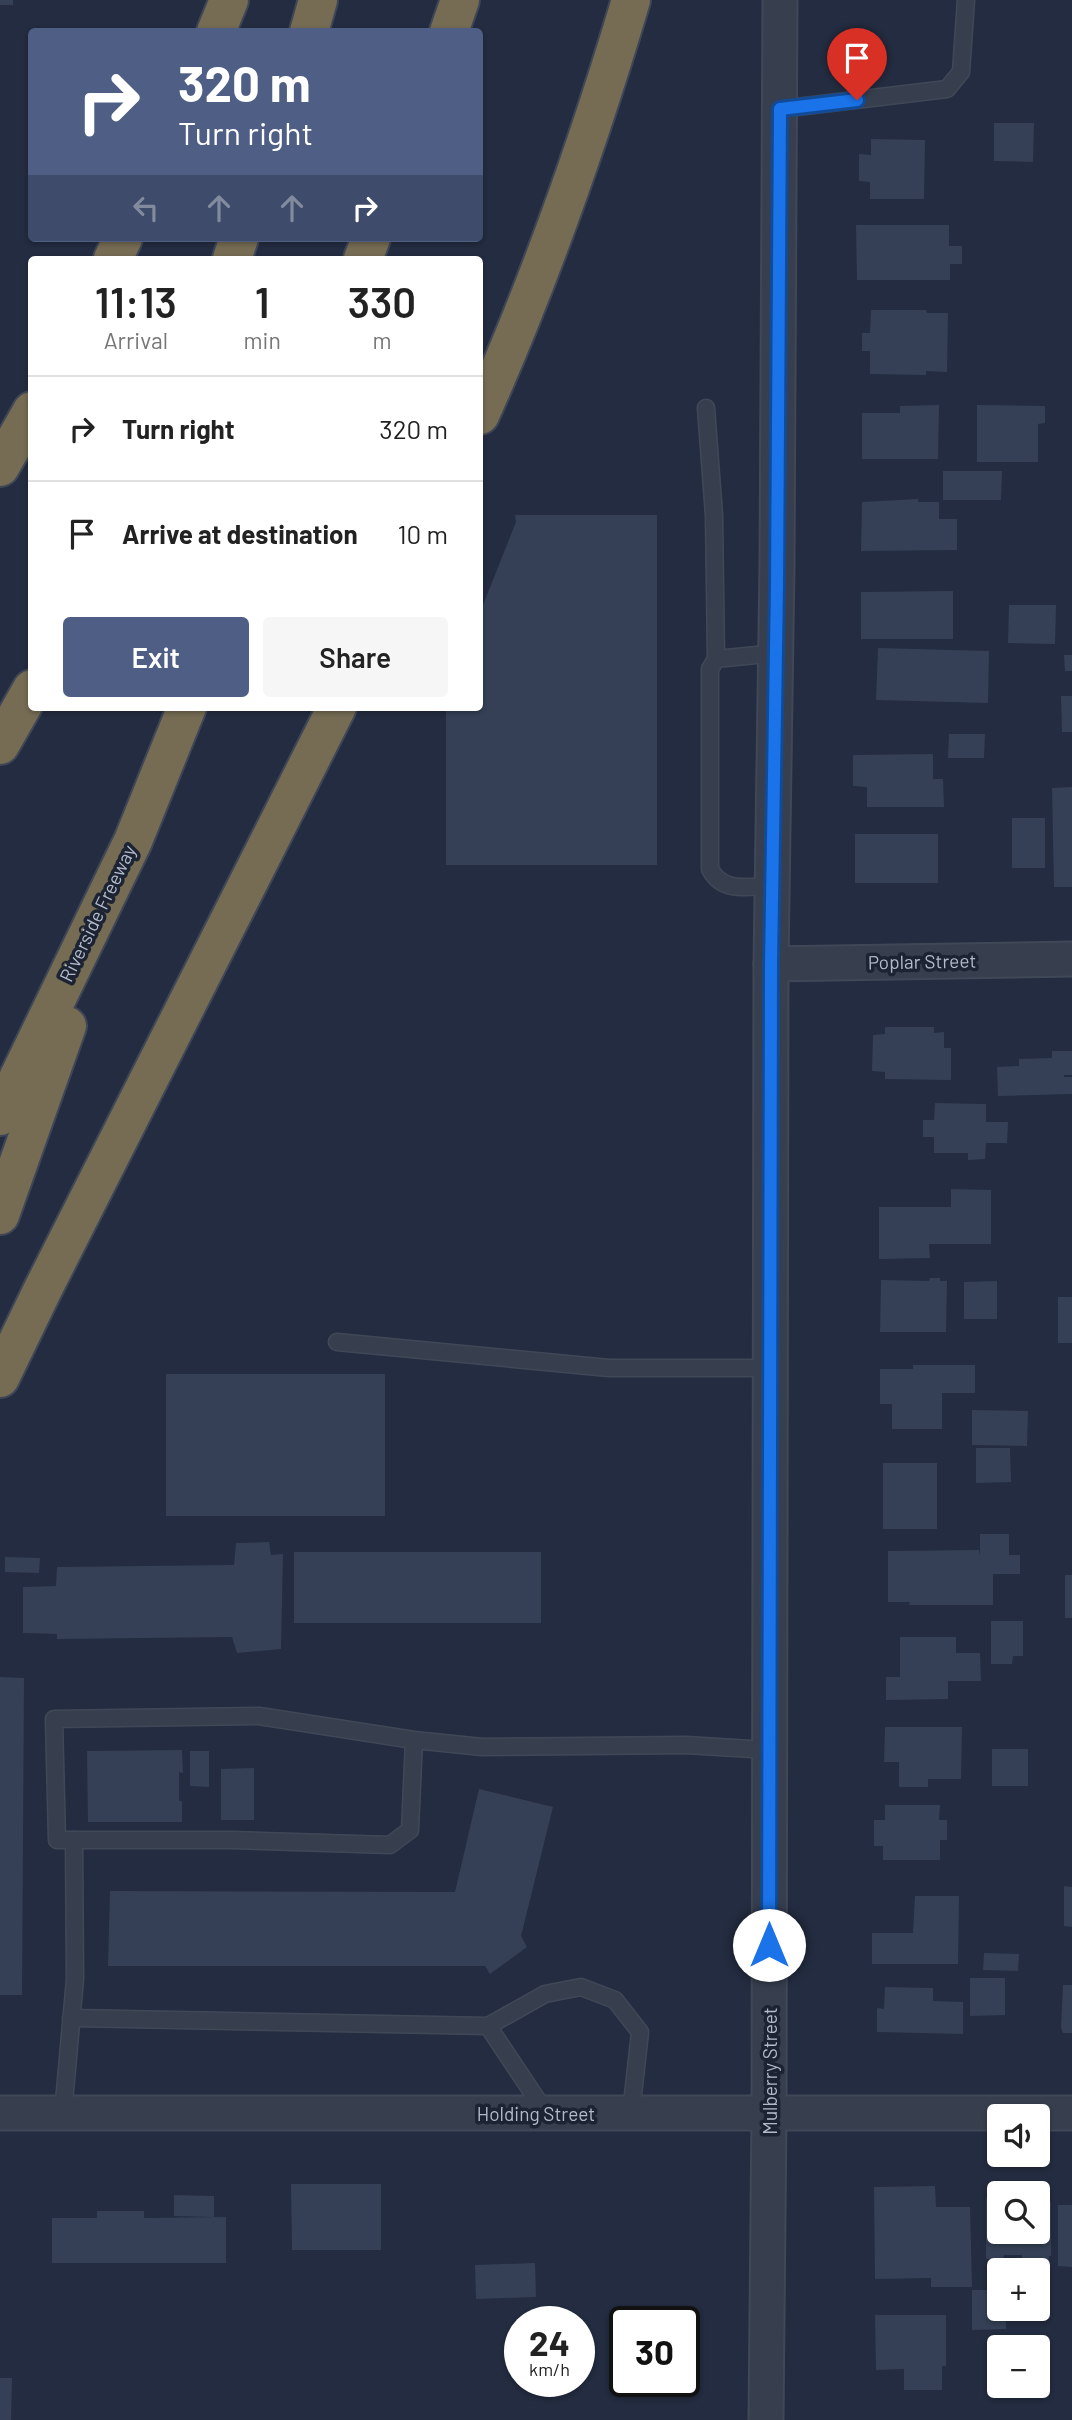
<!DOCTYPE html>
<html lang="en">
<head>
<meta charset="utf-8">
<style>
	:root { --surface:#fff; --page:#f6f6f6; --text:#222; --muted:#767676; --line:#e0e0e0; --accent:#4f5e85 }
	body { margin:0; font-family:Barlow,sans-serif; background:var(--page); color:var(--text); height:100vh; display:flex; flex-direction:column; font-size:26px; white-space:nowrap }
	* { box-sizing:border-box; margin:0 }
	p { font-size:23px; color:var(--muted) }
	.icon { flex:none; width:38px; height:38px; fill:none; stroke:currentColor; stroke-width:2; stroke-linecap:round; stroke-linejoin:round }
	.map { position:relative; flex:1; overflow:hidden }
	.details { position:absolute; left:28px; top:256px; width:455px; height:455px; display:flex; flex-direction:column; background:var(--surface); border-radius:7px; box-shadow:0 2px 5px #0004 }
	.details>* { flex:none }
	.guide { position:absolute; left:28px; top:28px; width:455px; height:214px; border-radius:7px; box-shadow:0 2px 5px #0004; background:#4f5e85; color:#fff; overflow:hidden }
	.fabs { position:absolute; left:987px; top:2104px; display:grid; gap:14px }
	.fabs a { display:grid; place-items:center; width:63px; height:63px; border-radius:7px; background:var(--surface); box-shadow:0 2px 5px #0004; font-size:35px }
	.speed { position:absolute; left:504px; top:2306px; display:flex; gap:14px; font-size:35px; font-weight:700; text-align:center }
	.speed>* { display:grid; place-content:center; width:91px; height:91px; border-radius:50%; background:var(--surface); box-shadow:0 2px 5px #0004; line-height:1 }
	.speed small { font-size:18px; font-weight:400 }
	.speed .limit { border:4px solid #111; border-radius:10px; background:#fff; color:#111 }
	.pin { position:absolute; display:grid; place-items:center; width:60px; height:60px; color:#fff; margin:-72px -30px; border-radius:50% 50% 50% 0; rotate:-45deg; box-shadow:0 0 7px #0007 }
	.pin .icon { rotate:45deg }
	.me { position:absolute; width:77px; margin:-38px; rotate:0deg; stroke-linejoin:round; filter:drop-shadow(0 0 5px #0008) }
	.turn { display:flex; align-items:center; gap:24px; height:147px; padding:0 35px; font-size:32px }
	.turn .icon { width:91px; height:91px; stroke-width:2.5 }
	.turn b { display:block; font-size:49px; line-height:60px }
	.lanes { display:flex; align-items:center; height:66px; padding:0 35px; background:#0003; justify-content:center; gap:35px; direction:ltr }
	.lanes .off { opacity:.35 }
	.eta { display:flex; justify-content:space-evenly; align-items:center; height:119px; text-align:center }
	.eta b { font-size:42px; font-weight:600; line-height:49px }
	.cta { display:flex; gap:14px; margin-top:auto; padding:14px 35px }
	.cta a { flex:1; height:80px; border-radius:7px; background:var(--accent); color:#fff; font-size:28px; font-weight:600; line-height:80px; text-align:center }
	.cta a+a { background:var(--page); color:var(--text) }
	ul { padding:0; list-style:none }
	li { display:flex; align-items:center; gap:21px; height:105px; padding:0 35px; border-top:2px solid var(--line) }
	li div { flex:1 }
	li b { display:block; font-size:26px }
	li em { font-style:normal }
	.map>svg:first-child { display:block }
</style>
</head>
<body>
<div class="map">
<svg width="1072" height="2420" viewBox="0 0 1072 2420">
	<rect width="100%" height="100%" fill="#232c40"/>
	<!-- building -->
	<g fill="#354056">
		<rect x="0" y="0" width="13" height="5"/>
		<path d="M994,123h40l-1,39 -39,-1z"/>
		<path d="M871,139l54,1 -1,59h-54v-17l-11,-1v-27l12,1z"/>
		<path d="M856,225h93v21h13v18h-12v16h-93z"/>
		<path d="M871,310h55l1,3h21l-1,59 -21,-1v4l-56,-1v-23h-8v-18h8z"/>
		<path d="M939,405l-1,54h-76v-46h38v-7z"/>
		<path d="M977,405l68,1v17l-7,1v38h-61z"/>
		<path d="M943,471h59l-1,29h-58z"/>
		<path d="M918,499v3h21v17h18v31l-96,1 1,-49z"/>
		<path d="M515,515h142v350h-211v-158h34l1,-97 35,-88z"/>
		<path d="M953,591v48h-92v-47z"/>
		<path d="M1009,605h47l-1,39 -47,-1z"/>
		<path d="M878,648l111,3 -1,52 -112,-3z"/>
		<path d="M1064,655h8v16h-7z"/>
		<path d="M1061,696h11v36h-10z"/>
		<path d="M949,734h36l-1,24h-36z"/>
		<path d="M933,754v25h10l1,28h-77v-20l-14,-1v-31z"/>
		<path d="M1072,787v100h-18l-2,-99z"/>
		<rect x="1012" y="818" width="33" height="50"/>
		<rect x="855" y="834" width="83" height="49"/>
		<path d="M885,1027h49v6l10,-1v16h7v32l-66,-1v-7l-13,-1 1,-36 12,-1z"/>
		<path d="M1052,1051h20v24h-8v2h8v17l-74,2 -1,-29 22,-1v-7l33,-1z"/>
		<path d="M935,1103l51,1v18h22l-1,21h-21l-1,16 -17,1v-7h-34v-16h-11v-17h11z"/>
		<path d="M951,1189l40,1v54h-62l1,14 -51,1v-52h72z"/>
		<path d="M930,1278h10v3h7l-1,51h-66l1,-52 48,1z"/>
		<path d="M997,1281v38h-33v-37z"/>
		<rect x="1058" y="1297" width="14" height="46"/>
		<path d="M913,1365h62v28h-33v36h-50v-25h-12v-35h33z"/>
		<rect x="166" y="1374" width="219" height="142"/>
		<path d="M972,1410l56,1 -1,35 -55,-1z"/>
		<path d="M976,1448h34l1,34 -35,1z"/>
		<rect x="883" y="1463" width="54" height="66"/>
		<path d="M980,1534h29v21h11v19h-27v31h-84l1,-3h-22v-51l91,-1 1,6z"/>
		<path d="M269,1542l2,13 12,-1 -2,95 -44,4 -5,-16 -175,2v-5l-34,-1v-46l33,-1 1,-19 177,-2 2,-22z"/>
		<rect x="294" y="1552" width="247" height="71"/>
		<path d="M5,1557l35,1 -1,15 -34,-1z"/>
		<rect x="1065" y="1575" width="7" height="43"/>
		<path d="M991,1621h32v35h-10l-1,8h-21z"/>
		<path d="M900,1637h56v16h24l1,28h-33v18l-62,1v-23h14z"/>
		<path d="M0,1677l24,1 -2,317h-22z"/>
		<path d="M885,1727h77l-1,52h-33v8h-29v-25h-15z"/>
		<rect x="992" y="1749" width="36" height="37"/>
		<path d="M182,1750l1,23 -4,-1v29h3v21h-94l-1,-71z"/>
		<path d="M190,1751h19v36l-19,-1z"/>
		<path d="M254,1768v52h-33v-51z"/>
		<path d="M479,1789l74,18 -32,129 6,11 -37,27 -5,-8h-377l2,-75 345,1z"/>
		<path d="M885,1805h55l-1,15h8v20h-7v20h-57v-14h-9v-26h11z"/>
		<path d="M1064,1886l8,1v40l-8,-1z"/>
		<path d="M915,1896h44l-1,68h-86v-31h41z"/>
		<path d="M984,1953l35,1 -1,17 -35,-1z"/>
		<path d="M970,1978h35v37l-35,1z"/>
		<path d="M1063,1985h9v48h-9l-2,-5z"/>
		<path d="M885,1987l48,1v13l30,1v32l-86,-2v-24l7,1z"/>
		<path d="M291,2184h90v66h-89z"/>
		<path d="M935,2186l1,21h34l2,80h-41v-9l-56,1 -1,-92z"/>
		<path d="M174,2195l40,1v21l-40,-1z"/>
		<path d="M986,2198h13v33h39v-29h13v54h-2l-1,20h-10v-6h-16v-15h-18l-1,4h-17z"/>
		<path d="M1058,2205h14v62l-14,-1z"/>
		<path d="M97,2211h47v7l82,-1v46h-174v-45h45z"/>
		<path d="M535,2263l1,34 -60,2 -1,-34z"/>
		<path d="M972,2290h27v18h7v21l-34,1z"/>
		<path d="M875,2315h71v51h-4v24h-38v-21l-28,1z"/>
		<path d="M0,2378h12l-1,42h-11z"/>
	</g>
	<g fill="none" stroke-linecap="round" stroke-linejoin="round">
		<!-- lane casing -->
		<g stroke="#404858" stroke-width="19">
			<g id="lane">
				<path d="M780,109l167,-20 14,-17 5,-72"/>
				<path d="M706,408l8,107 2,144"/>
				<path d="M772,886c-23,0 -49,8 -62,-17v-200l6,-10 60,-6"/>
				<path d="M337,1342l272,26h162"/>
				<path d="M414,1740l-4,90 -20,15 -157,-5h-176l-3,-121 205,-3 155,24 68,7 204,-2 84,5"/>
				<path d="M71,2018l417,8 58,87"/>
				<path d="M488,2026l57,-32 36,-7 34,13 25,32 -9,81"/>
				<path d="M63,2113l12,-134 -1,-139"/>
			</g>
		</g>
		<!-- street casing -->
		<g stroke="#404858" stroke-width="37">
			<g id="street">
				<path d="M771,964l301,-5"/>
				<path d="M0,2113h1072"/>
				<path d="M766,2420l3,-307 2,-1149 6,-399 3,-565"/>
			</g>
		</g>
		<!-- highway casing -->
		<g stroke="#3f4757" stroke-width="42">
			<g id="highway">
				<path d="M216,32l13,-32"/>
				<path d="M309,32l9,-32"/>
				<path d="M449,32l11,-32"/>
				<path d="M113,259l10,-21"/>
				<path d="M232,259l7,-21"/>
				<path d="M363,259l8,-21"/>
				<path d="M480,415c60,-134 109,-274 151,-415"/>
				<path d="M0,467l32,-56"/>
				<path d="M0,745l32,-56"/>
				<path d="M0,1116l133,-275 54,-134"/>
				<path d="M0,1215l67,-189"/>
				<path d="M0,1378l43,-89 294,-582"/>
			</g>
		</g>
		<!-- lane -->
		<use href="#lane" stroke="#373f4f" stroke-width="16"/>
		<!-- street -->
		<use href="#street" stroke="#373f4f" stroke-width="33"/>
		<!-- highway -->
		<use href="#highway" stroke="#766c54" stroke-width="38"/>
	</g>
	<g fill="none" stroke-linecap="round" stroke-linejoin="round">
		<!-- route casing -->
		<g stroke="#114b97" stroke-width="18">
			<path id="route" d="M769,1945l2,-981 6,-377 3,-478 77,-9"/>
		</g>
		<!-- route -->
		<use href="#route" stroke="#1a73e8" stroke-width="12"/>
	</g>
	<g text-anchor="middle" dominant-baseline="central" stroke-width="7" stroke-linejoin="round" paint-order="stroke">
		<!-- street labels -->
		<g font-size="19" fill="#b3baca" stroke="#1c2434">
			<text transform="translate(97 913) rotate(-64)">Riverside Freeway</text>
			<text transform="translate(922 961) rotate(-1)">Poplar Street</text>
			<text transform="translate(769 2071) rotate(-90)">Mulberry Street</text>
			<text x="536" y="2113">Holding Street</text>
		</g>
	</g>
</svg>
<div class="fabs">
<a><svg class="icon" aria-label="sound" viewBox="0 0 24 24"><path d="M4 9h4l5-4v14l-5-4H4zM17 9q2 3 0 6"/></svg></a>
<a><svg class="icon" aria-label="search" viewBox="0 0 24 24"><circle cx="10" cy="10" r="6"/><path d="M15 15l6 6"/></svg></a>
<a>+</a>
<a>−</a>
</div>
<div class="speed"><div>24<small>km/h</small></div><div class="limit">30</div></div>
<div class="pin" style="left:857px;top:100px;background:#d93025"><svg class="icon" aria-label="arrive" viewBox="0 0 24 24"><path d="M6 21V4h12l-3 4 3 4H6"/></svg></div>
<svg class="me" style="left:769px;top:1945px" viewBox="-20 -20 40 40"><circle r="19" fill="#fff"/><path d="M0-13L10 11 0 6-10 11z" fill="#1a73e8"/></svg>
<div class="guide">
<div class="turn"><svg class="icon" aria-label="right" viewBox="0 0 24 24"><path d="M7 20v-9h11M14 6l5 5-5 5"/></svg><div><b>320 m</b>Turn right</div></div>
<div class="lanes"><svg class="icon off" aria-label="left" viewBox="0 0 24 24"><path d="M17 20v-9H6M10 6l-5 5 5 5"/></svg><svg class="icon off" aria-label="ahead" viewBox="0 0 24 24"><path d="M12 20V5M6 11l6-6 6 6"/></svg><svg class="icon off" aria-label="ahead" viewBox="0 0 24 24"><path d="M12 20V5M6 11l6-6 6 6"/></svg><svg class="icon" aria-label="right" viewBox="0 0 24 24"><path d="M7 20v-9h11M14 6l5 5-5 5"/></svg></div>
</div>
<section class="details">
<div class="eta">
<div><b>11:13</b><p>Arrival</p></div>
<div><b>1</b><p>min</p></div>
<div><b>330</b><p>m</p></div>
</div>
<ul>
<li><svg class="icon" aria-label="right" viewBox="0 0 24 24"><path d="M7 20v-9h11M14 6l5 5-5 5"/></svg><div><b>Turn right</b></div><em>320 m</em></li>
<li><svg class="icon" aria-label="arrive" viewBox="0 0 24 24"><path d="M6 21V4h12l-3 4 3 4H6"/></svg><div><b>Arrive at destination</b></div><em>10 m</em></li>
</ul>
<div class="cta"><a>Exit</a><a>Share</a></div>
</section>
</div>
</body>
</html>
